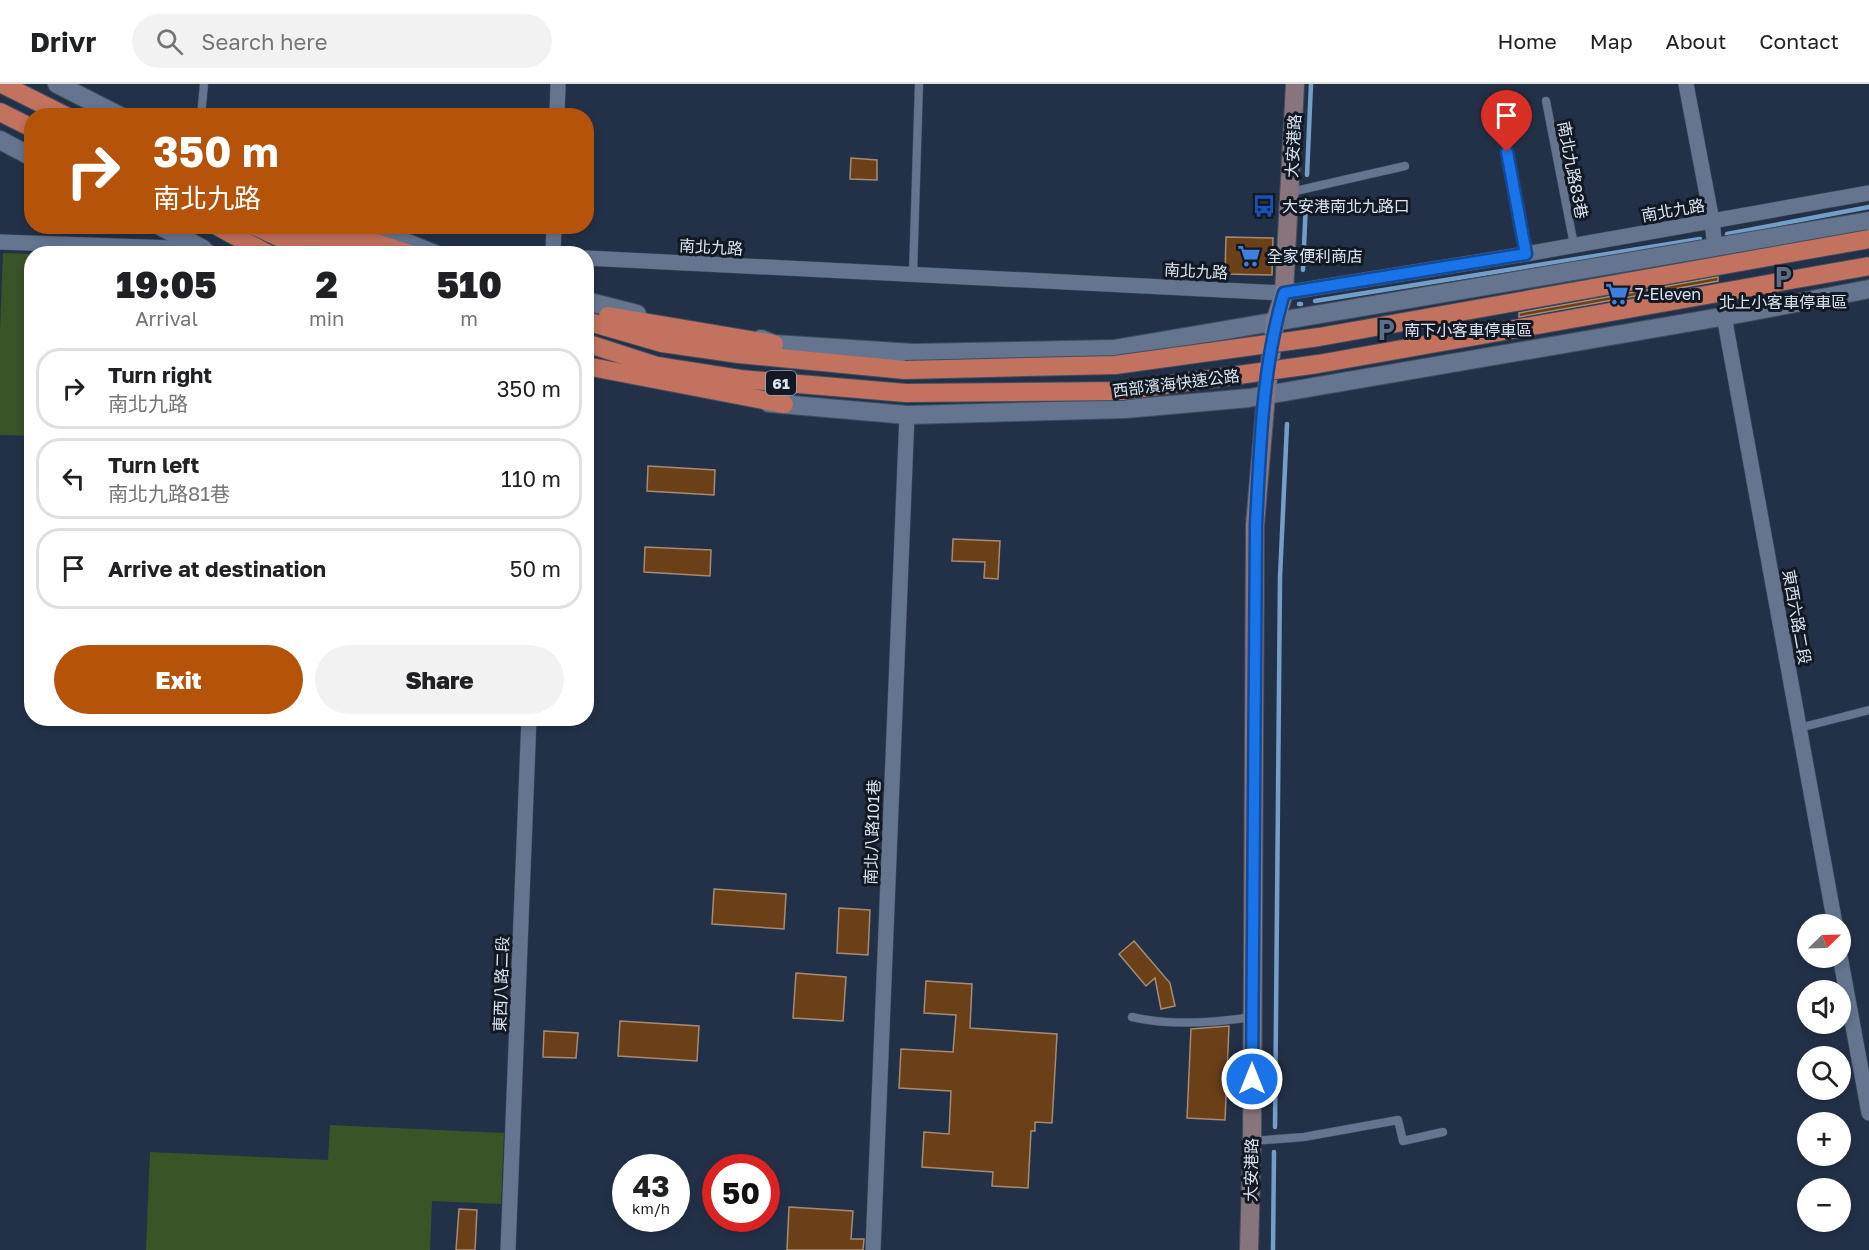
<!DOCTYPE html>
<html lang="en">
<head>
<meta charset="utf-8">
<style>
	:root { --surface:#fff; --page:#f2f2f2; --text:#202124; --muted:#757577; --line:#e0e0e0; --accent:#b45309 }
	body { margin:0; font-family:"Golos Text","Noto Sans TC",sans-serif; background:var(--page); color:var(--text); height:100vh; display:flex; flex-direction:column; font-size:22px; white-space:nowrap }
	* { box-sizing:border-box; margin:0 }
	p { font-size:20px; color:var(--muted) }
	.icon { flex:none; width:33px; height:33px; fill:none; stroke:currentColor; stroke-width:2; stroke-linecap:round; stroke-linejoin:round }
	.map { position:relative; flex:1; overflow:hidden }
	.details { position:absolute; left:24px; top:162px; width:570px; height:480px; display:flex; flex-direction:column; background:var(--surface); border-radius:24px; box-shadow:0 3px 9px #0003 }
	.details>* { flex:none }
	.hud { position:absolute; left:24px; top:24px; width:570px; height:126px; border-radius:24px; box-shadow:0 3px 9px #0003; background:#b45309; color:#fff; overflow:hidden }
	.needle { width:39px; rotate:67deg }
	.fabs { position:absolute; left:1797px; top:830px; display:grid; gap:12px }
	.fabs a { display:grid; place-items:center; width:54px; height:54px; border-radius:50%; background:var(--surface); box-shadow:0 3px 9px #0003; font-size:30px }
	.speed { position:absolute; left:612px; top:1070px; display:flex; gap:12px; font-size:30px; font-weight:700; text-align:center }
	.speed>* { display:grid; place-content:center; width:78px; height:78px; border-radius:50%; background:var(--surface); box-shadow:0 3px 9px #0003; line-height:1 }
	.speed small { font-size:15px; font-weight:400 }
	.speed .limit { border:9px solid #d22; background:#fff; color:#111 }
	.pin { position:absolute; display:grid; place-items:center; width:51px; height:51px; color:#fff; margin:-62px -26px; border-radius:50% 50% 50% 0; rotate:-45deg; box-shadow:0 0 6px #0007 }
	.pin .icon { rotate:45deg }
	.me { position:absolute; width:66px; margin:-33px; rotate:0deg; stroke-linejoin:round; filter:drop-shadow(0 0 4px #0008) }
	.turn { display:flex; align-items:center; gap:21px; height:126px; padding:0 30px; font-size:27px }
	.turn .icon { width:78px; height:78px; stroke-width:2.5 }
	.turn b { display:block; font-size:42px; line-height:51px }
	.eta { display:flex; justify-content:space-evenly; align-items:center; height:102px; text-align:center }
	.eta b { font-size:36px; font-weight:800; line-height:42px }
	.cta { display:flex; gap:12px; margin-top:auto; padding:12px 30px }
	.cta a { flex:1; height:69px; border-radius:36px; background:var(--accent); color:#fff; font-size:24px; font-weight:800; line-height:69px; text-align:center }
	.cta a+a { background:var(--page); color:var(--text) }
	ul { padding:0; list-style:none }
	li { display:flex; align-items:center; gap:18px; height:81px; margin:0 12px 9px; padding:0 18px; border:3px solid var(--line); border-radius:24px }
	li div { flex:1 }
	li b { display:block; font-size:22px }
	li em { font-style:normal }
	header { display:flex; align-items:center; gap:36px; box-sizing:border-box; height:84px; padding:0 30px; background:var(--surface); border-bottom:2px solid var(--line) }
	header strong { font-size:28px }
	nav { display:flex; gap:33px; margin-inline-start:auto; font-size:21px }
	.search { width:420px; height:54px; background:var(--page); display:flex; align-items:center; gap:15px; box-sizing:border-box; padding:0 21px; border-radius:33px; color:var(--muted); font-size:22px }
	.map>svg:first-child { display:block }
</style>
</head>
<body>
<header>
<strong>Drivr</strong>
<div class="search"><svg class="icon" aria-label="search" viewBox="0 0 24 24"><circle cx="10" cy="10" r="6"/><path d="M15 15l6 6"/></svg>Search here</div>
<nav><a>Home</a><a>Map</a><a>About</a><a>Contact</a></nav>
</header>
<div class="map">
<svg width="1869" height="1166" viewBox="0 0 1869 1166">
	<rect width="100%" height="100%" fill="#233148"/>
	<!-- green -->
	<g fill="#3a5327">
		<path d="M3,169l28,1v182l-31,-1v-105z"/>
		<path d="M330,1041l174,8 -3,71 -69,-3 -2,49h-284l4,-98 178,8z"/>
	</g>
	<g fill="none" stroke-linecap="round" stroke-linejoin="round">
		<!-- stream -->
		<g stroke="#749ec7" stroke-width="4.5">
			<path d="M1307,91l4,-91"/>
			<path d="M1727,150l142,-27"/>
			<path d="M1303,186l3,-69"/>
			<path d="M1315,217l385,-62"/>
			<path d="M1299,220h2"/>
			<path d="M1275,1043l5,-550 7,-153"/>
			<path d="M1273,1166l1,-98"/>
		</g>
	</g>
	<!-- building -->
	<g fill="#6b4018" stroke="#a58a74" stroke-width="1.5">
		<path d="M851,74l26,2v20l-27,-1z"/>
		<path d="M1226,153l47,1 -1,37 -47,-1z"/>
		<path d="M1718,193v4l-199,36v-4z"/>
		<path d="M648,382l67,4 -1,25 -67,-4z"/>
		<path d="M953,455l47,2 -2,38 -14,-1 1,-16 -33,-1z"/>
		<path d="M645,463l66,3 -1,26 -66,-4z"/>
		<path d="M714,805l72,5 -2,35 -72,-5z"/>
		<path d="M839,824l31,2 -2,45 -31,-2z"/>
		<path d="M1134,857l36,42 5,23 -14,3 -6,-31 -9,8 -27,-32z"/>
		<path d="M796,889l50,4 -3,44 -50,-3z"/>
		<path d="M926,897l46,3 -2,44 87,6 -5,89 -17,-1v9h-4l-3,57 -36,-2 1,-14 -71,-5 2,-35 25,2 2,-43 -52,-3 2,-39 52,3 3,-37 -32,-2z"/>
		<path d="M620,937l79,5 -2,35 -79,-5z"/>
		<path d="M1229,942l-4,94 -38,-2 4,-89z"/>
		<path d="M544,947l34,2 -2,25 -33,-1z"/>
		<path d="M789,1123l64,4 -2,28h13l-1,11h-76z"/>
		<path d="M459,1125l18,1 -2,40h-19z"/>
	</g>
	<g fill="none" stroke-linecap="round" stroke-linejoin="round">
		<!-- service casing -->
		<g stroke="#414d60" stroke-width="9">
			<g id="service">
				<path d="M1546,17l28,144"/>
				<path d="M1499,27l27,143"/>
				<path d="M201,32l3,-32"/>
				<path d="M1291,108l114,-26"/>
				<path d="M913,190l6,-190"/>
				<path d="M1799,644l70,-18"/>
				<path d="M1132,933c38,9 81,6 120,0"/>
				<path d="M1252,1057l52,-4 94,-17 5,21 40,-9"/>
			</g>
		</g>
		<!-- minor casing -->
		<g stroke="#414d60" stroke-width="16">
			<g id="minor">
				<path d="M1686,0l26,137 3,27"/>
				<path d="M557,32l1,-32"/>
				<path d="M0,158l203,7 10,5"/>
				<path d="M553,170l1,-28"/>
				<path d="M586,174l698,35 242,-39 343,-61"/>
				<path d="M1724,232l111,608"/>
				<path d="M1840,872l29,157"/>
				<path d="M508,1166l21,-532"/>
				<path d="M873,1166l34,-835"/>
			</g>
		</g>
		<!-- tertiary casing -->
		<g stroke="#414d60" stroke-width="20">
			<g id="tertiary">
				<path d="M57,0l63,32"/>
				<path d="M0,56l32,17"/>
				<path d="M160,142l43,23"/>
				<path d="M365,142l70,28"/>
				<path d="M586,217l51,13"/>
				<path d="M761,255l13,5 139,9 201,-4 755,-128"/>
				<path d="M769,319l138,12 218,-6 124,-11 489,-84 131,-25"/>
			</g>
		</g>
		<!-- secondary casing -->
		<g stroke="#414d60" stroke-width="20">
			<path id="secondary" d="M1249,1166l3,-109 3,-616 11,-129 9,-74 9,-29 11,-209"/>
		</g>
		<!-- trunk casing -->
		<g stroke="#414d60" stroke-width="20">
			<g id="trunk">
				<path d="M2,0l64,32"/>
				<path d="M0,28l32,16"/>
				<path d="M217,142l51,28"/>
				<path d="M255,142l59,28"/>
				<path d="M290,142l75,28"/>
				<path d="M331,142l21,9 58,19"/>
				<path d="M608,232l166,28"/>
				<path d="M586,237l76,22 77,11 166,16"/>
				<path d="M586,259l71,23 83,13 166,14"/>
				<path d="M586,282l198,38"/>
			</g>
		</g>
		<!-- service -->
		<use href="#service" stroke="#65758f" stroke-width="8"/>
		<!-- minor -->
		<use href="#minor" stroke="#65758f" stroke-width="15"/>
		<!-- tertiary -->
		<use href="#tertiary" stroke="#65758f" stroke-width="18"/>
		<!-- secondary -->
		<use href="#secondary" stroke="#88747c" stroke-width="18"/>
		<!-- trunk -->
		<use href="#trunk" stroke="#c2725e" stroke-width="18"/>
		<!-- trunk-bridge casing -->
		<g stroke="#414d60" stroke-width="20" stroke-linecap="butt">
			<g id="trunk-bridge">
				<path d="M905,286l210,-5 204,-28 550,-98"/>
				<path d="M906,309l215,-2 197,-27 551,-98"/>
			</g>
		</g>
		<!-- trunk-bridge -->
		<use href="#trunk-bridge" stroke="#c2725e" stroke-width="18"/>
	</g>
	<g fill="none" stroke-linecap="round" stroke-linejoin="round">
		<!-- route casing -->
		<g stroke="#114b97" stroke-width="15">
			<path id="route" d="M1252,995l4,-554c4,-77 6,-158 28,-232l242,-39 -19,-102"/>
		</g>
		<!-- route -->
		<use href="#route" stroke="#1a73e8" stroke-width="10"/>
	</g>
	<!-- icons -->
	<defs>
		<g id="bus-bare" transform="scale(1.8)"><path d="M-5-6H5V4H4V6H2V4H-2V6H-4V4H-5ZM-3.5-4V0h7V-4ZM-3.5 1.2v1.5H-2V1.2ZM2 1.2v1.5H3.5V1.2Z" fill="#1a4fb4" stroke="#121923" stroke-width="2.5" paint-order="stroke"/></g>
		<g id="supermarket-bare" transform="scale(1.8)"><path d="M-6-5.5h2.5l.6 2H6L4.5 2H-2.5L-4.4-4H-6ZM-1.5 3.2a1.3 1.3 0 1 0 .1 0ZM3 3.2a1.3 1.3 0 1 0 .1 0Z" fill="#3f7fe0" stroke="#121923" stroke-width="2.5" paint-order="stroke"/></g>
		<g id="parking-bare" transform="scale(1.8)"><path d="M-3.5-5.5H1a3.5 3.5 0 0 1 0 7H-1V5.5H-3.5ZM-1-3.4V-.6H.8a1.4 1.4 0 0 0 0-2.8Z" fill="#5c6f8a" stroke="#121923" stroke-width="2.5" paint-order="stroke"/></g>
	</defs>
	<g fill-rule="evenodd">
		<use href="#bus-bare" x="1264" y="122"/>
		<use href="#supermarket-bare" x="1249" y="172"/>
		<use href="#parking-bare" x="1783" y="193"/>
		<use href="#supermarket-bare" x="1617" y="210"/>
		<use href="#parking-bare" x="1386" y="246"/>
	</g>
	<g text-anchor="middle" dominant-baseline="central" stroke-width="6" stroke-linejoin="round" paint-order="stroke">
		<!-- shield labels -->
		<rect fill="#121923" stroke="#9ea6b4" stroke-width="1.5" x="766" y="287" width="30" height="24" rx="4.5"/>
		<g font-size="15" font-weight="bold" fill="#dae3f2">
			<text x="781" y="299">61</text>
		</g>
		<!-- street labels -->
		<g font-size="16" fill="#dae3f2" stroke="#121923">
			<text transform="translate(1293 62) rotate(-87)">大安港路</text>
			<text transform="translate(1573 86) rotate(79)">南北九路83巷</text>
			<text transform="translate(1673 126) rotate(-10)">南北九路</text>
			<text transform="translate(711 163) rotate(3)">南北九路</text>
			<text transform="translate(1196 187) rotate(3)">南北九路</text>
			<text transform="translate(1176 299) rotate(-7)">西部濱海快速公路</text>
			<text transform="translate(1797 533) rotate(80)">東西六路二段</text>
			<text transform="translate(872 748) rotate(-88)">南北八路101巷</text>
			<text transform="translate(501 900) rotate(-88)">東西八路二段</text>
			<text transform="translate(1251 1086) rotate(-89)">大安港路</text>
		</g>
		<!-- poi labels -->
		<g font-size="16" fill="#dae3f2" stroke="#121923" text-anchor="start">
			<text x="1282" y="122">大安港南北九路口</text>
			<text x="1267" y="172">全家便利商店</text>
			<text x="1635" y="210">7-Eleven</text>
			<text x="1783" y="218" text-anchor="middle">北上小客車停車區</text>
			<text x="1404" y="246">南下小客車停車區</text>
		</g>
	</g>
</svg>
<div class="fabs">
<a><svg class="needle" viewBox="-14 -14 28 28"><path d="M0-13l5 13h-10z" fill="#e53935"/><path d="M0 13l5-13h-10z" fill="#757577"/></svg></a>
<a><svg class="icon" aria-label="sound" viewBox="0 0 24 24"><path d="M4 9h4l5-4v14l-5-4H4zM17 9q2 3 0 6"/></svg></a>
<a><svg class="icon" aria-label="search" viewBox="0 0 24 24"><circle cx="10" cy="10" r="6"/><path d="M15 15l6 6"/></svg></a>
<a>+</a>
<a>−</a>
</div>
<div class="speed"><div>43<small>km/h</small></div><div class="limit">50</div></div>
<div class="pin" style="left:1507px;top:68px;background:#d93025"><svg class="icon" aria-label="arrive" viewBox="0 0 24 24"><path d="M6 21V4h12l-3 4 3 4H6"/></svg></div>
<svg class="me" style="left:1252px;top:995px" viewBox="-20 -20 40 40"><circle r="17" fill="#1a73e8" stroke="#fff" stroke-width="3"/><path d="M0-11L8 9 0 5-8 9z" fill="#fff"/></svg>
<div class="hud">
<div class="turn"><svg class="icon" aria-label="right" viewBox="0 0 24 24"><path d="M7 20v-9h11M14 6l5 5-5 5"/></svg><div><b>350 m</b>南北九路</div></div>
</div>
<section class="details">
<div class="eta">
<div><b>19:05</b><p>Arrival</p></div>
<div><b>2</b><p>min</p></div>
<div><b>510</b><p>m</p></div>
</div>
<ul>
<li><svg class="icon" aria-label="right" viewBox="0 0 24 24"><path d="M7 20v-9h11M14 6l5 5-5 5"/></svg><div><b>Turn right</b><p>南北九路</p></div><em>350 m</em></li>
<li><svg class="icon" aria-label="left" viewBox="0 0 24 24"><path d="M17 20v-9H6M10 6l-5 5 5 5"/></svg><div><b>Turn left</b><p>南北九路81巷</p></div><em>110 m</em></li>
<li><svg class="icon" aria-label="arrive" viewBox="0 0 24 24"><path d="M6 21V4h12l-3 4 3 4H6"/></svg><div><b>Arrive at destination</b></div><em>50 m</em></li>
</ul>
<div class="cta"><a>Exit</a><a>Share</a></div>
</section>
</div>
</body>
</html>
